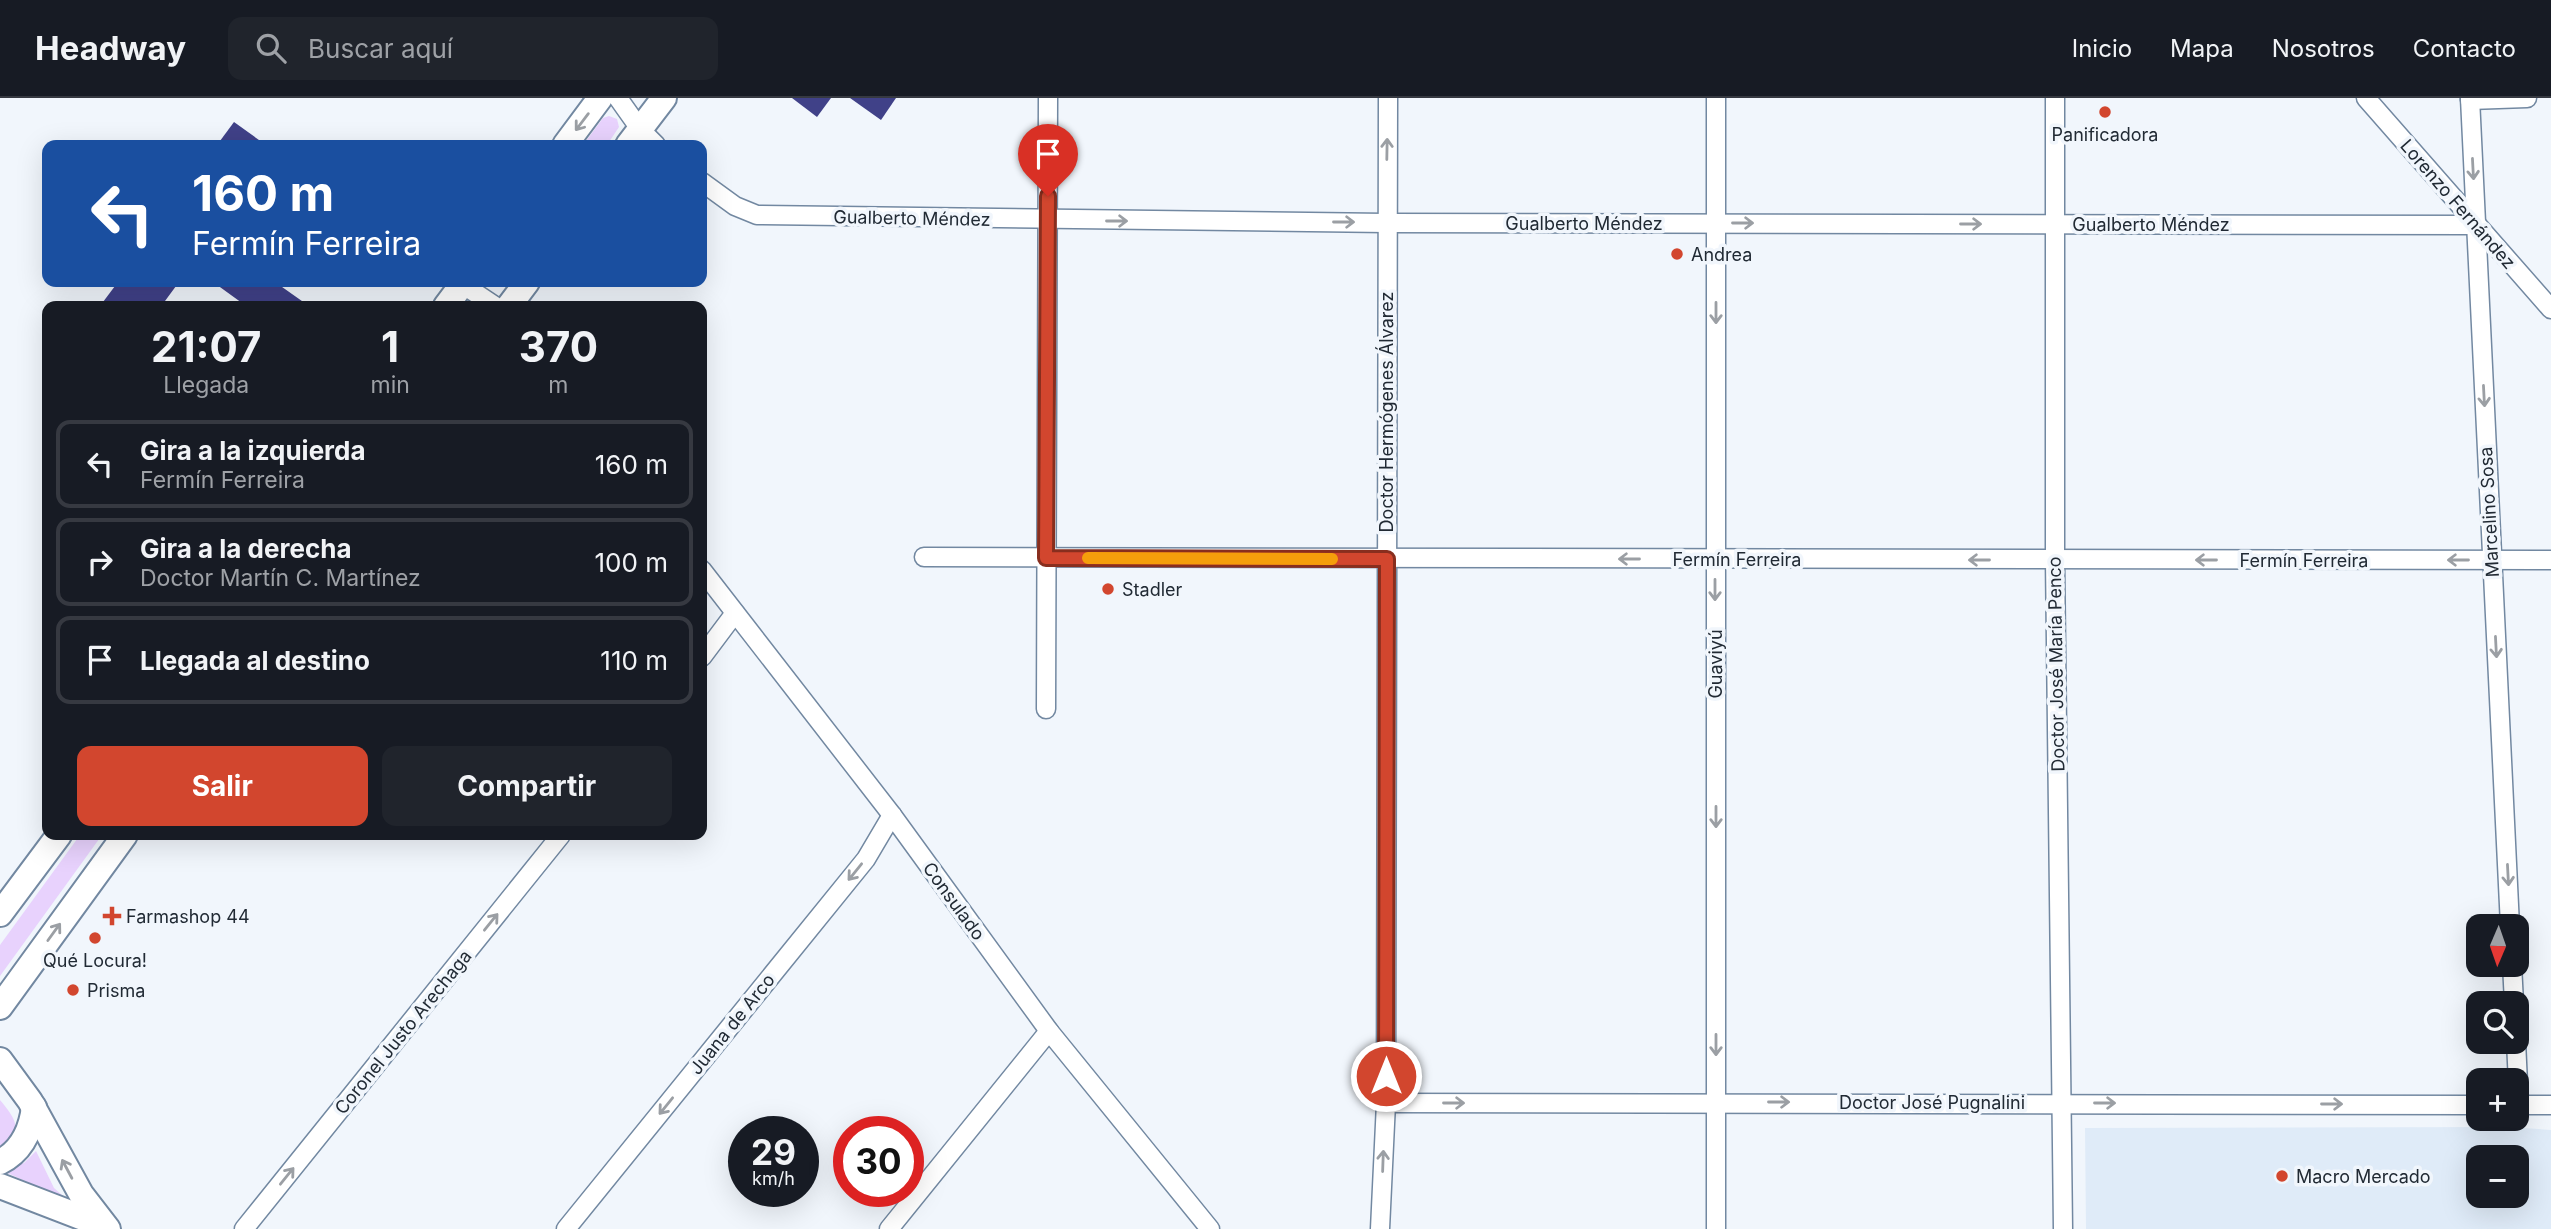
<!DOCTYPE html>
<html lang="es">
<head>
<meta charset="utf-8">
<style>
	:root { --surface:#171b24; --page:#20242c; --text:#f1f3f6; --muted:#9ea1a6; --line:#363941; --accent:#d2462e }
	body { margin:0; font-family:Inter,sans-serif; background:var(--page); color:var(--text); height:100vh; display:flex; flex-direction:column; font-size:26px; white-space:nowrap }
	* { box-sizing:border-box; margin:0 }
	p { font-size:23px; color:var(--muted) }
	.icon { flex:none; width:38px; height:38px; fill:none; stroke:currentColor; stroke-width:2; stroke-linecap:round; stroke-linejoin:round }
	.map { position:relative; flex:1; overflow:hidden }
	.side { position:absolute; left:42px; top:203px; width:665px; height:539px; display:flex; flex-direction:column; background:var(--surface); border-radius:14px; box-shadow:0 7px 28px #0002 }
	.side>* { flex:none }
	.top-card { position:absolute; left:42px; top:42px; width:665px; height:147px; border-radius:14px; box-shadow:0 7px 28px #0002; background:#1a4fa0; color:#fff; overflow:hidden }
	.needle { width:46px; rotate:182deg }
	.tools { position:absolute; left:2466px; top:816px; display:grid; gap:14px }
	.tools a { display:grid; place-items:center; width:63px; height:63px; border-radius:14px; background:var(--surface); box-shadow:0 7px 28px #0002; font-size:35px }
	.speed { position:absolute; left:728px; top:1018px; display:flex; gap:14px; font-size:35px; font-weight:700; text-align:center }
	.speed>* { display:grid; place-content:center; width:91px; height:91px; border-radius:50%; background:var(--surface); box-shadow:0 7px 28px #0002; line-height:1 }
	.speed small { font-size:18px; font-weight:400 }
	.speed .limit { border:10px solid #d22; background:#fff; color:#111 }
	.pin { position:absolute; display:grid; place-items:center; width:60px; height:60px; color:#fff; margin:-72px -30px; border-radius:50% 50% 50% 0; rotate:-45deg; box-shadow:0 0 7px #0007 }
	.pin .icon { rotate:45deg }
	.me { position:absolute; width:77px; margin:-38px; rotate:0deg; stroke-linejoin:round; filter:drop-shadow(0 0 5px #0008) }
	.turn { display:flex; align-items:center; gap:24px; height:147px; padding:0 35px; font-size:32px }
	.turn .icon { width:91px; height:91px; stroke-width:2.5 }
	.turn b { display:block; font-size:49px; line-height:60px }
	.eta { display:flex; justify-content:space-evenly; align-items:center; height:119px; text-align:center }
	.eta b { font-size:42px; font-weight:700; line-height:49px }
	.button { display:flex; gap:14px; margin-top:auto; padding:14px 35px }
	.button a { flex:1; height:80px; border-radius:14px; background:var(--accent); color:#fff; font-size:28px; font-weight:700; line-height:80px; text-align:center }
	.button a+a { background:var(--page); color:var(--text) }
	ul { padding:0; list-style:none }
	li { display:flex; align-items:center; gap:21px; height:88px; margin:0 14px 10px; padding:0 21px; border:4px solid var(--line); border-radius:14px }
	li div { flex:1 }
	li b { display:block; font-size:26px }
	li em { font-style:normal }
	header { display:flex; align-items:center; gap:42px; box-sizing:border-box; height:98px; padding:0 35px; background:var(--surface); border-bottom:2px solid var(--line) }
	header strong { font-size:33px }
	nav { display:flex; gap:38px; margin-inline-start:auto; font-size:24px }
	.search { width:490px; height:63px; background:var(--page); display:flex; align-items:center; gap:18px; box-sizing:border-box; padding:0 24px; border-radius:14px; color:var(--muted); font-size:26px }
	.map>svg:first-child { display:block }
</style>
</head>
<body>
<header>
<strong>Headway</strong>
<div class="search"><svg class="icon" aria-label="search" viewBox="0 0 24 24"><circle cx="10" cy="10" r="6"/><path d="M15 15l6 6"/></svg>Buscar aquí</div>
<nav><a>Inicio</a><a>Mapa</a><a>Nosotros</a><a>Contacto</a></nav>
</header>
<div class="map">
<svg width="2551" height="1131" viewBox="0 0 2551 1131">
	<rect width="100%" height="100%" fill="#f1f6fc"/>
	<!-- built -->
	<path fill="#dfebf8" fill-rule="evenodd" d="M2508,1029l43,3v99h-465l-1,-101zM2478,1059h38v38h-38z"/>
	<!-- green -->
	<g fill="#e8d2fd">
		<path d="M609,18l8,3 2,8 -12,18h-24l20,-27z"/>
		<path d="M80,737h22l-102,141v-31z"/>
		<path d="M0,1002c20,24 21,30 0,53z"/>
		<path d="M36,1053l18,37 16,14 -69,-32 23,-7z"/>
	</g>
	<!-- building -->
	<g fill="#404188">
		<path d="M792,0h39l-14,19z"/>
		<path d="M850,0h46l-15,22z"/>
		<path d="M234,24l32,23h-49z"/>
		<path d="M118,184h61l-14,19 7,5h-72z"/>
		<path d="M213,184h62l34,24h-70l3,-3z"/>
	</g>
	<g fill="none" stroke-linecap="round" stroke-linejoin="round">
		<!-- minor casing -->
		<g stroke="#7288a1" stroke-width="21">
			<g id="minor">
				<path d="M618,0l22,31 16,16"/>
				<path d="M1716,0v1131"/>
				<path d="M2055,0v462l8,669"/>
				<path d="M2366,0l185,211"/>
				<path d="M2470,0l40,828"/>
				<path d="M2470,2l57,-2"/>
				<path d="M702,84l33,24 22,9 629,8 1090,2"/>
				<path d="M462,186l33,22"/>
				<path d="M924,459l1627,3"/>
				<path d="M702,472l190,245 157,216 161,198"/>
				<path d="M702,559l33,-44"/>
				<path d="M1046,611l2,-611"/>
				<path d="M2512,866l2,39"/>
				<path d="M2516,943l3,64"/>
				<path d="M1386,1005l1092,2"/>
				<path d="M2516,1007h35"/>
				<path d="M244,1131l317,-394"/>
				<path d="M566,1131l300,-370 26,-44"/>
				<path d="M889,1131l160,-198"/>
				<path d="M1380,1131l6,-126 2,-1005"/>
			</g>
		</g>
		<!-- secondary casing -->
		<g stroke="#7288a1" stroke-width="28">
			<g id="secondary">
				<path d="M565,47l35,-47"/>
				<path d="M628,47l36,-47"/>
				<path d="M446,208l18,-24"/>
				<path d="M509,208l18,-24"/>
				<path d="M0,816l59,-79"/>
				<path d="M0,909l125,-172"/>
				<path d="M0,962l30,41 51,93 27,35"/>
				<path d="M0,1064c22,-11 31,-31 34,-55"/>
				<path d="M0,1088l104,40"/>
			</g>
		</g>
		<!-- minor -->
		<use href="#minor" stroke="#fff" stroke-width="18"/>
		<!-- secondary -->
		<use href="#secondary" stroke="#fff" stroke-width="24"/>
	</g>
	<!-- one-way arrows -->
	<defs><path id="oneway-shaft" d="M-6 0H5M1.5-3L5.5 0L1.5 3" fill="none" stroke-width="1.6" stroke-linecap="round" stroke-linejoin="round" transform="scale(1.75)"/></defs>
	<g stroke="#9b9fa4">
		<use href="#oneway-shaft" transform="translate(582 24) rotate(127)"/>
		<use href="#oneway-shaft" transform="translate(1387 51) rotate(-89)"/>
		<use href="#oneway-shaft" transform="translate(2473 71) rotate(87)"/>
		<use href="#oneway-shaft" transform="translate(1117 123)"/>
		<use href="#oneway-shaft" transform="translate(1344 124)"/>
		<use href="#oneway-shaft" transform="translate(1743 125)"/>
		<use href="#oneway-shaft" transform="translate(1971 126)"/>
		<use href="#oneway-shaft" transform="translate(1716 215) rotate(90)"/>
		<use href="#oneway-shaft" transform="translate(2484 298) rotate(87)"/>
		<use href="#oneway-shaft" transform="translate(1629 461) rotate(-180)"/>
		<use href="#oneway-shaft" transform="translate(1979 462) rotate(-180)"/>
		<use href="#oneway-shaft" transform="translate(2206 462) rotate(-180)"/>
		<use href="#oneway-shaft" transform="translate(2458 462) rotate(-180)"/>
		<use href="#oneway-shaft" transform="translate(1715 492) rotate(90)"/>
		<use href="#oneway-shaft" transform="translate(2496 549) rotate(87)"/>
		<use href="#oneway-shaft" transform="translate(1716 719) rotate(90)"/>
		<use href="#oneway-shaft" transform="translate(855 774) rotate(129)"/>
		<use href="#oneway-shaft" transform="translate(2508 777) rotate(87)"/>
		<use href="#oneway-shaft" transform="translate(491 824) rotate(-51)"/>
		<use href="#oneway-shaft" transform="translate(54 834) rotate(-54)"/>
		<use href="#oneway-shaft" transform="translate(1716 947) rotate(90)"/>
		<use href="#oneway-shaft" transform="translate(1779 1004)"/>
		<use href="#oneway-shaft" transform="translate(1454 1005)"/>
		<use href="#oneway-shaft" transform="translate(2105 1005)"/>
		<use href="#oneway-shaft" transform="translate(2332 1006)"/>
		<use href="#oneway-shaft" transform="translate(666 1008) rotate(129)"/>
		<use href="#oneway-shaft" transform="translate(1383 1063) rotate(-88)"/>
		<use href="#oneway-shaft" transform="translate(67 1071) rotate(-118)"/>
		<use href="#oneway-shaft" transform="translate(287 1078) rotate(-51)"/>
	</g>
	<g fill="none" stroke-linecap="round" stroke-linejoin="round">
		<!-- route casing -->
		<g stroke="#882e1e" stroke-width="18">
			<path id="route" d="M1048,98l-2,362 341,1 -1,517"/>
		</g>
		<!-- route -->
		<use href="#route" stroke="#d2462e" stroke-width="12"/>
		<!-- slow -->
		<path stroke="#f59e0b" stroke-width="12" d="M1088,460l244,1"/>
	</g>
	<!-- markers -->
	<g fill="#d2462e" stroke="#f1f6fc" stroke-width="2.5">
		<circle cx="2105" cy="14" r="7"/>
		<circle cx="1677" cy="156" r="7"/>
		<circle cx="1108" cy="491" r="7"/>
		<path d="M108.5 807.5h7v7h7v7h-7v7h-7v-7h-7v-7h7z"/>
		<circle cx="95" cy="840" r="7"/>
		<circle cx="73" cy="892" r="7"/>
		<circle cx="2282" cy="1078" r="7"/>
	</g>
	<g text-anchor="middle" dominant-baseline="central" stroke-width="7" stroke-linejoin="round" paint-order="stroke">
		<!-- poi labels -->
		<g font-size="18" fill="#212a34" stroke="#f1f6fc" text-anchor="start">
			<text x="2105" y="36" text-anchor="middle">Panificadora</text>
			<text x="1691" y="156">Andrea</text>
			<text x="1122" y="491">Stadler</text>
			<text x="126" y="818">Farmashop 44</text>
			<text x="95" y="862" text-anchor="middle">Qué Locura!</text>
			<text x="87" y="892">Prisma</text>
			<text x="2296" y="1078">Macro Mercado</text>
		</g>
		<!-- street labels -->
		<g font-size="18" fill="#212a34" stroke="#f1f6fc">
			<text transform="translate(2458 106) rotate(49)">Lorenzo Fernández</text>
			<text transform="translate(912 120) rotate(1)">Gualberto Méndez</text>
			<text x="1584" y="125">Gualberto Méndez</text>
			<text x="2151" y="126">Gualberto Méndez</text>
			<text transform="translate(1386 314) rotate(-90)">Doctor Hermógenes Álvarez</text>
			<text transform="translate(2489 414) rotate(-93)">Marcelino Sosa</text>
			<text x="1737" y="461">Fermín Ferreira</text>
			<text x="2304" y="462">Fermín Ferreira</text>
			<text transform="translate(1715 566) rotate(-90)">Guaviyú</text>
			<text transform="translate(2056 566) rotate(-91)">Doctor José María Penco</text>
			<text transform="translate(954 803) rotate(54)">Consulado</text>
			<text transform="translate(732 926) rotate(-51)">Juana de Arco</text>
			<text transform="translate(403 934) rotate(-51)">Coronel Justo Arechaga</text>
			<text x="1932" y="1004">Doctor José Pugnalini</text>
		</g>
	</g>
</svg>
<div class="tools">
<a><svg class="needle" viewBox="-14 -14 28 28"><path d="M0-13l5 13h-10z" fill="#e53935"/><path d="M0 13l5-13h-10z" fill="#9ea1a6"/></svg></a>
<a><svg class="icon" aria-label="search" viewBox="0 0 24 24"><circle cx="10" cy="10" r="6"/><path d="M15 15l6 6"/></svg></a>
<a>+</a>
<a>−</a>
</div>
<div class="speed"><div>29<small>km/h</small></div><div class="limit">30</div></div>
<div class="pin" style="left:1048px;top:98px;background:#d93025"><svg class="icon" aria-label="arrive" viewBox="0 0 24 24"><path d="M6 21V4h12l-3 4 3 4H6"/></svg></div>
<svg class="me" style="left:1386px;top:978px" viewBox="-20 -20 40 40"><circle r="17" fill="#d2462e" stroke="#fff" stroke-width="3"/><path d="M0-11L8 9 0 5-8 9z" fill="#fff"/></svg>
<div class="top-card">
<div class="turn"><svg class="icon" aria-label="left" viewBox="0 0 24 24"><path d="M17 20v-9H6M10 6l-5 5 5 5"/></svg><div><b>160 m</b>Fermín Ferreira</div></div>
</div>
<section class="side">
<div class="eta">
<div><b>21:07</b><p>Llegada</p></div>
<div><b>1</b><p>min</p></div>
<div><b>370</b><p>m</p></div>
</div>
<ul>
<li><svg class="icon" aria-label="left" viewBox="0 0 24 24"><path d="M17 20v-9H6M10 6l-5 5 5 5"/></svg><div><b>Gira a la izquierda</b><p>Fermín Ferreira</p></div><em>160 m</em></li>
<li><svg class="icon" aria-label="right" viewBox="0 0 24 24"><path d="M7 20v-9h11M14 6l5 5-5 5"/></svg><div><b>Gira a la derecha</b><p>Doctor Martín C. Martínez</p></div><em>100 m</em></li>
<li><svg class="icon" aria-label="arrive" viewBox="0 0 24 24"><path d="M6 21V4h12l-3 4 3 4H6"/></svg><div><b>Llegada al destino</b></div><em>110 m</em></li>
</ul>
<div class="button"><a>Salir</a><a>Compartir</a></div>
</section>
</div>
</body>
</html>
